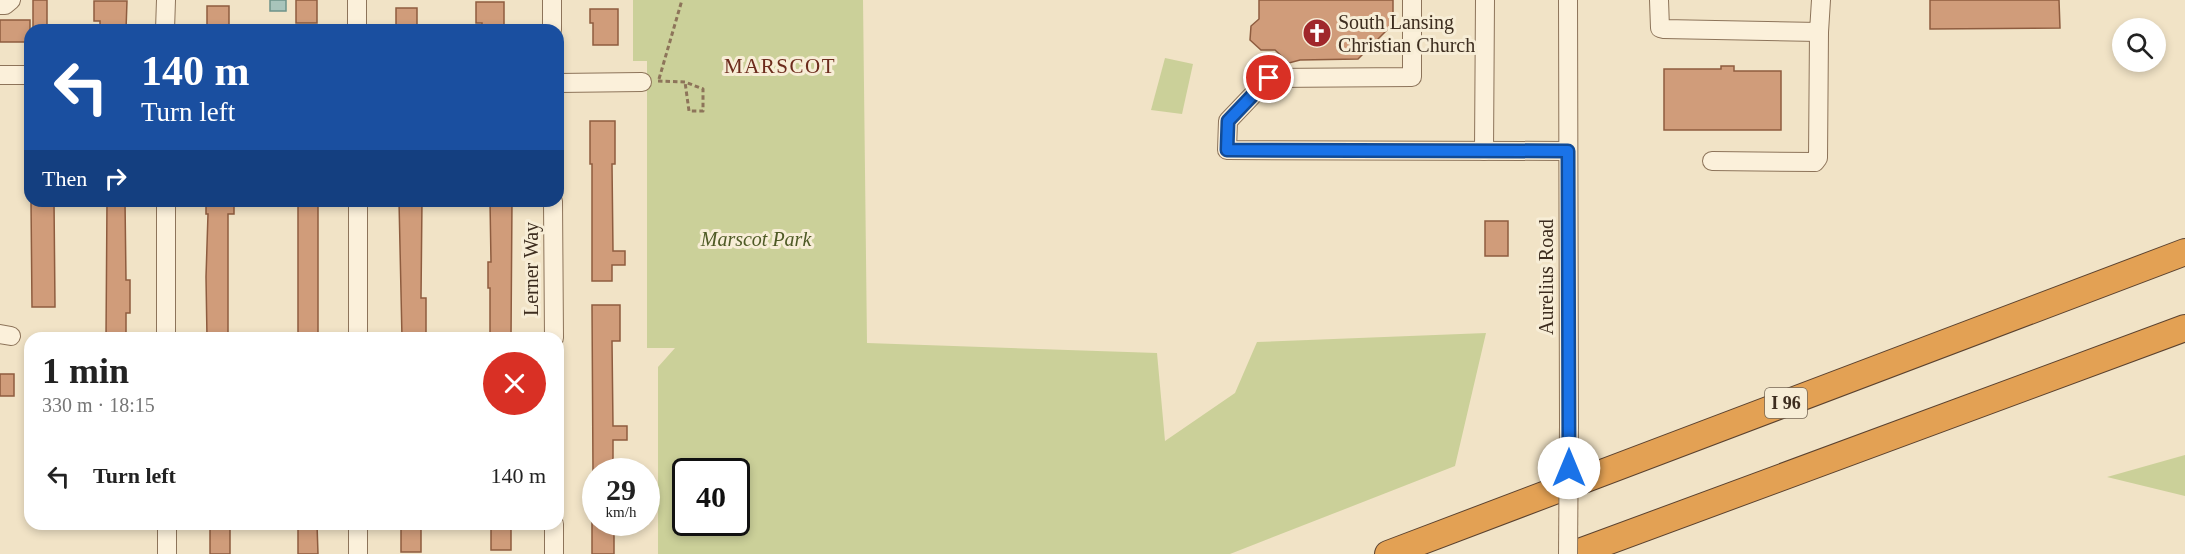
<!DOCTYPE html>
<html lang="en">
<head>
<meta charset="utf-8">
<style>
	:root { --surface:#fff; --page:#f2f2f2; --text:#222; --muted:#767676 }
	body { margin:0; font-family:"Times New Roman",serif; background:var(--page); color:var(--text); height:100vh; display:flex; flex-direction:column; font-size:22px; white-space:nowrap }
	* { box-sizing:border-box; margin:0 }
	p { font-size:20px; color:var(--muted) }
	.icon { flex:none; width:33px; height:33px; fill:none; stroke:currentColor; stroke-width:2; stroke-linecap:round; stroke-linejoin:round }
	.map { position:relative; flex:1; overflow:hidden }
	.panel { position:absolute; left:24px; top:332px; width:540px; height:198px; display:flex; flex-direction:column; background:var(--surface); border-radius:18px; box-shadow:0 3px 9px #0003 }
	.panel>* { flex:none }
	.hud { position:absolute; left:24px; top:24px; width:540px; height:183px; border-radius:18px; box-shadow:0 3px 9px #0003; background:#1a4fa0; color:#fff; overflow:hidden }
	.tools { position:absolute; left:2112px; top:18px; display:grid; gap:12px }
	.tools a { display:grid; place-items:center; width:54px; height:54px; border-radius:50%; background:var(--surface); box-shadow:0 3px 9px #0003; font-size:30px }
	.speed { position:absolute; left:582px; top:458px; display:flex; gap:12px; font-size:30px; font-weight:700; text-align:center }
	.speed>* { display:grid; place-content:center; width:78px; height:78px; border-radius:50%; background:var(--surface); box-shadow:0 3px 9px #0003; line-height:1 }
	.speed small { font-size:15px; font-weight:400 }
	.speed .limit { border:3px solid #111; border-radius:9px; background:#fff; color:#111 }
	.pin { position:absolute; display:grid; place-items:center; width:51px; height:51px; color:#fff; margin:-26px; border:3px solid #fff; border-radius:50%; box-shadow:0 2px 6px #0007 }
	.me { position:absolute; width:66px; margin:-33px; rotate:0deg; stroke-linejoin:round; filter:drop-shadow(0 0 4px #0008) }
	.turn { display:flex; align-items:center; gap:21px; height:126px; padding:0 18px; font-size:27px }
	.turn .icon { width:78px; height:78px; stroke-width:2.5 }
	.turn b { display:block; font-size:42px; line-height:51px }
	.then { display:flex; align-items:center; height:57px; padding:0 18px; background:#0003; gap:12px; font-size:22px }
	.round { display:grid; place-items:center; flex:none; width:63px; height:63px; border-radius:32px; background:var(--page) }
	.head { display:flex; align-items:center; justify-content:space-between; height:102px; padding:0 18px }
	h1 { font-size:36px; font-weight:700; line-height:45px }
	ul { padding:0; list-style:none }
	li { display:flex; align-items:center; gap:18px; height:84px; padding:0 18px }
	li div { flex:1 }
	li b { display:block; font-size:22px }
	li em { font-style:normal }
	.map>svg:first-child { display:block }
</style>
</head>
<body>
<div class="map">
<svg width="2185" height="554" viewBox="0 0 2185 554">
	<rect width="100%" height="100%" fill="#f1e3c6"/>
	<!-- green -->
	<g fill="#cbd099" fill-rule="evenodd">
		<path d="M633,0h230l4,343 290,10 8,88 70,-48 22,-51 229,-9 -31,133 -225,88h-572v-187l17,-19h-28v-287h-14zM686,471h50v51h-50z"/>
		<path d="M1165,58l28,6 -11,50 -31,-4z"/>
		<path d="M2185,455v41l-78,-19z"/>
	</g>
	<!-- water -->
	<rect fill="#a8c4bb" stroke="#6e9389" stroke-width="1.5" x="270" y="0" width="16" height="11"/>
	<!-- building -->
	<g fill="#d09c7a" stroke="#8e5c3f" stroke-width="1.5">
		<rect x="33" y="0" width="14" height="30"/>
		<rect x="296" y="0" width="21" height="23"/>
		<path d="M1259,0h134v24l-35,35 -58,1 -11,3 -14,-13h-14l-11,-10 1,-14 8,-7z"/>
		<path d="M1930,0h129l1,28 -130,1z"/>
		<path d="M94,1h33l-1,29h-26v-9h-6z"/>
		<path d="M476,2h28v28h-22v-7h-6z"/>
		<rect x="207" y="6" width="22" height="24"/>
		<rect x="396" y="8" width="21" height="22"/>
		<path d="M590,9h28v36h-25v-22h-3z"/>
		<rect x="0" y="20" width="30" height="22"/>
		<path d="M1721,66h13v5h47v59h-117v-61h57z"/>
		<path d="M590,121h25v43h-3l1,87h12v14h-13v16h-20v-117h-2z"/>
		<path d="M31,201h23l1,106h-23z"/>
		<path d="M107,201h18l1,79h4v33h-4v25h-20z"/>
		<path d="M206,201h28v13h-6v124h-21l-1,-61 2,-63h-2z"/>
		<rect x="298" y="201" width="20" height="137"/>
		<path d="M399,201h23l-1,97h5v40h-24z"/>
		<path d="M490,201h22l-1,137h-21v-50h-2v-26h3z"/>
		<rect x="1485" y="221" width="23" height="35"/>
		<path d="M592,305h28v36h-8l1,85h14v14h-14v31h-20z"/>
		<rect x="0" y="374" width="14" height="22"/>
		<rect x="592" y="522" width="22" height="32"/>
		<rect x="210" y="524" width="20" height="30"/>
		<path d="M298,524h19l1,30h-20z"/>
		<rect x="401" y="524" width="20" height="28"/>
		<rect x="491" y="524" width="20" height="26"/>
	</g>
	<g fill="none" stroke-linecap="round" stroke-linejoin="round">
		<!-- minor casing -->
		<g stroke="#8d745a" stroke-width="20">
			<g id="minor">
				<path d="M357,0v30"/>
				<path d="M552,0v30"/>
				<path d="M1412,0v77l-143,1 -41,43 -1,29 341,1"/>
				<path d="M1568,0l1,425"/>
				<path d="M1659,0l1,28 4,1 155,3 2,-32"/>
				<path d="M0,5h5l6,-5"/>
				<path d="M165,30l1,-30"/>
				<path d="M0,75h30"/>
				<path d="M558,83l84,-1"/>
				<path d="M1484,151l1,-151"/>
				<path d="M1712,161l103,1 3,-4 1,-126"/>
				<path d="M166,201v137"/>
				<path d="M358,201v137"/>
				<path d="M553,201l1,137"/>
				<path d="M0,334l11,2"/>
				<path d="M167,524v30"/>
				<path d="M358,524v30"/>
				<path d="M554,524v30"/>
			</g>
		</g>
		<!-- highway casing -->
		<g stroke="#5b422f" stroke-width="28">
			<g id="highway">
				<path d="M1388,554l797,-302"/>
				<path d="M1574,554l611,-226"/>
			</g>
		</g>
		<!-- path -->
		<g stroke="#8d745a" stroke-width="3" stroke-dasharray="4.5 3" stroke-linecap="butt">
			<path d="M659,79l23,-79"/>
			<path d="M658,81l27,1 18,7v22h-14l-4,-29"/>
		</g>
		<!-- minor -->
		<use href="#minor" stroke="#fbf0da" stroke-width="18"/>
		<!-- highway -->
		<use href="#highway" stroke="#e3a154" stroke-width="26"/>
		<!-- minor-bridge casing -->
		<g stroke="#8d745a" stroke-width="20" stroke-linecap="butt">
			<path id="minor-bridge" d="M1568,554l1,-129"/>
		</g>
		<!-- minor-bridge -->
		<use href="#minor-bridge" stroke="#fbf0da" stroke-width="18"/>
	</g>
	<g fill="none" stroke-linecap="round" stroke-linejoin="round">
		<!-- route casing -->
		<g stroke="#114b97" stroke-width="15">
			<path id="route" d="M1269,78l-41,43 -1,29 341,1 1,317"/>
		</g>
		<!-- route -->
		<use href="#route" stroke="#1a73e8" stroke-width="10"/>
	</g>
	<!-- icons -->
	<defs>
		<g id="church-disc" transform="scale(1.5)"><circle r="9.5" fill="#a0272b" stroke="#f7edd6"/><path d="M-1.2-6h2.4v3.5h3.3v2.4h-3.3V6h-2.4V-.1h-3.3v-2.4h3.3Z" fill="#fff"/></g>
	</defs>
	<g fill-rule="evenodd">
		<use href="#church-disc" x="1317" y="33"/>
	</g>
	<g text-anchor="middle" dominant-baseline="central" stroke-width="6" stroke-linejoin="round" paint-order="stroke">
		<!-- shield labels -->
		<rect fill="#f7edd6" stroke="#756756" stroke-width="1.5" x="1765" y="388" width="42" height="30" rx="4.5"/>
		<g font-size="18" font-weight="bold" fill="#3d2d1f">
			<text x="1786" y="403">I 96</text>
		</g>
		<!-- poi labels -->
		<g font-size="20" fill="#3d2d1f" stroke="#f7edd6" text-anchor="start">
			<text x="1338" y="22">South Lansing<tspan x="1338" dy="23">Christian Church</tspan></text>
		</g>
		<!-- park labels -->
		<g font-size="20" font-style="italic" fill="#4e5a25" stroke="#f7edd6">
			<text x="756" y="239">Marscot Park</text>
		</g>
		<!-- street labels -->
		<g font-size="20" fill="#3d2d1f" stroke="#f7edd6">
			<text transform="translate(531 269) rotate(-90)">Lerner Way</text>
			<text transform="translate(1546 277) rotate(-90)">Aurelius Road</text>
		</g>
		<!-- neighbourhood labels -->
		<g font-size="21" letter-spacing="1.5" fill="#6c2b1c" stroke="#f7edd6">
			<text x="780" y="66">MARSCOT</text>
		</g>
	</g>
</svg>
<div class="tools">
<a><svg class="icon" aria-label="search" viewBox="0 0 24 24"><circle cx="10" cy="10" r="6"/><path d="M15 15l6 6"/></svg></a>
</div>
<div class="speed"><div>29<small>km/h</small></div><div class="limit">40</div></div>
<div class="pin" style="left:1269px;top:78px;background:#d93025"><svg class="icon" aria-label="arrive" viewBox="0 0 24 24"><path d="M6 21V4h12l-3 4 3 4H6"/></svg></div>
<svg class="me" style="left:1569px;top:468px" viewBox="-20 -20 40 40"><circle r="19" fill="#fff"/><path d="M0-13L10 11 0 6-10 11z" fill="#1a73e8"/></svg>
<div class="hud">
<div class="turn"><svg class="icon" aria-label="left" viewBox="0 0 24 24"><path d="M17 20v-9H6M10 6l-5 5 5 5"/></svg><div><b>140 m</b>Turn left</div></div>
<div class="then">Then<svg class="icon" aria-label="right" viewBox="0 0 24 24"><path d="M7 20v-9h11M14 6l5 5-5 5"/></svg></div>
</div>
<section class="panel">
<div class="head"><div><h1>1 min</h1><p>330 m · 18:15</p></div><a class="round" style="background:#d93025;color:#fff"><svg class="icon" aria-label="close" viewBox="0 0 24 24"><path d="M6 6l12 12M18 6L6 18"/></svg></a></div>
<ul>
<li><svg class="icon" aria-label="left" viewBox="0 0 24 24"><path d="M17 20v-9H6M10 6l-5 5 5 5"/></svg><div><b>Turn left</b></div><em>140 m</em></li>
</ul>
</section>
</div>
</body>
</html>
